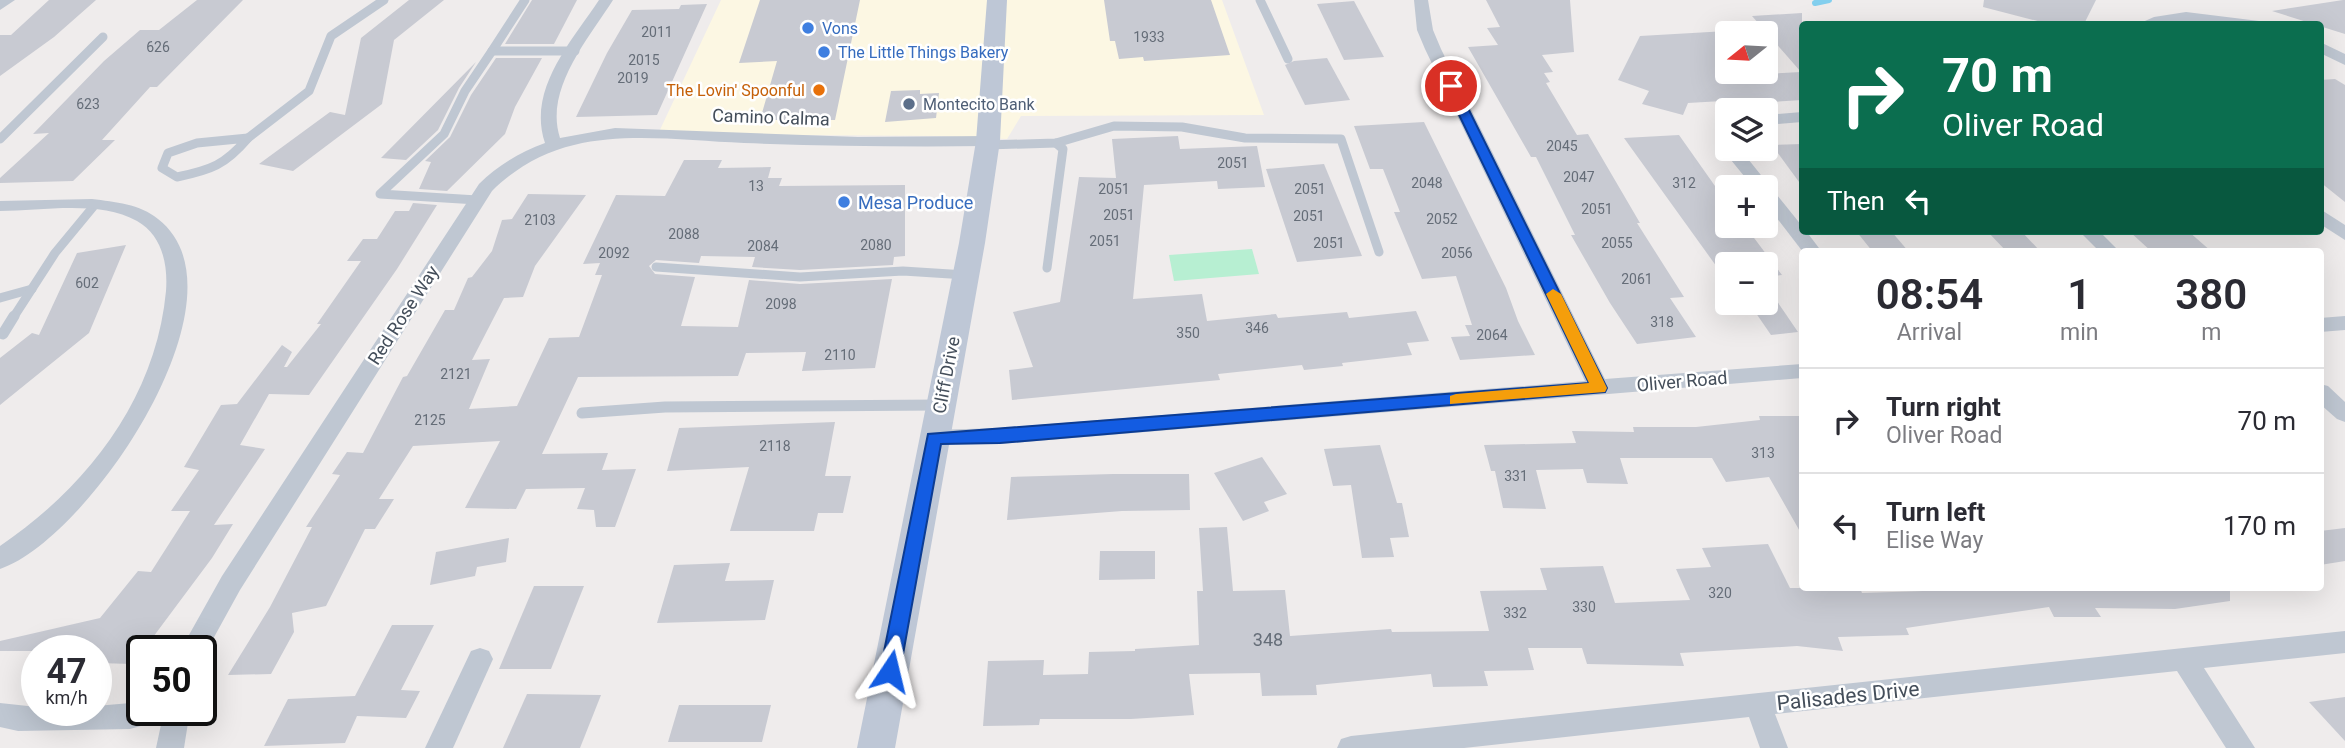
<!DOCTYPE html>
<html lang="en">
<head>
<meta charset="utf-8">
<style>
	:root { --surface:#fff; --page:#f2f2f3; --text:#2b2b33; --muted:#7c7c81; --line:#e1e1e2 }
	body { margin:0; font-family:Roboto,sans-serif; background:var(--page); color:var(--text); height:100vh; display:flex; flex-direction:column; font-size:26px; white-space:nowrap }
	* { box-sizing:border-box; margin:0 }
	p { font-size:23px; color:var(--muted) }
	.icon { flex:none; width:38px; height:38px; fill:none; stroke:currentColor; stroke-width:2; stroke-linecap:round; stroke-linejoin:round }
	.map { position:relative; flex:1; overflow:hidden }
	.details { position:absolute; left:1799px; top:248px; width:525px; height:343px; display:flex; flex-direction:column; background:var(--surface); border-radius:7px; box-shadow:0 7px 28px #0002 }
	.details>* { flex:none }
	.guide { position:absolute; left:1799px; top:21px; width:525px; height:214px; border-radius:7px; box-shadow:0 7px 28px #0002; background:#0b6e4f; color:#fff; overflow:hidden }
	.needle { width:46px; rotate:252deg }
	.controls { position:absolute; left:1715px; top:21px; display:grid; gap:14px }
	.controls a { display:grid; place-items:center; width:63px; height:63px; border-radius:7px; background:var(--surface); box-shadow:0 7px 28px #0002; font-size:35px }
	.speed { position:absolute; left:21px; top:635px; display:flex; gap:14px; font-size:35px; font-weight:700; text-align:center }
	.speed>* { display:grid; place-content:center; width:91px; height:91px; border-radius:50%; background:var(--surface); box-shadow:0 7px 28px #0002; line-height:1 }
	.speed small { font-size:18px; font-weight:400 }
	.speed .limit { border:4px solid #111; border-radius:10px; background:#fff; color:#111 }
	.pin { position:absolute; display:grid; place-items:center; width:60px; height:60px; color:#fff; margin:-30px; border:4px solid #fff; border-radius:50%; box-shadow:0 2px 7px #0007 }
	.me { position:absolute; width:77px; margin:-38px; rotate:10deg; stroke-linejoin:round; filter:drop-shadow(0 0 5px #0008) }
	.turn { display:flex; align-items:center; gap:24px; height:147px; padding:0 28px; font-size:32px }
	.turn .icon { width:91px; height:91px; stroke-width:2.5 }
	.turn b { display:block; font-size:49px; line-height:60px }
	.then { display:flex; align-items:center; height:66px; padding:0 28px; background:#0003; gap:14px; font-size:26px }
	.eta { display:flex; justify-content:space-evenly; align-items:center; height:119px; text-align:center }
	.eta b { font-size:42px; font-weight:600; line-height:49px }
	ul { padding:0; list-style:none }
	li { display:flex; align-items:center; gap:21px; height:105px; padding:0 28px; border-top:2px solid var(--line) }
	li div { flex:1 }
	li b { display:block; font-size:26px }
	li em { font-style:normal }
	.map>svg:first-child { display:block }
</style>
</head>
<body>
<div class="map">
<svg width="2345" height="748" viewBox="0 0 2345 748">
	<rect width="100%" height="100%" fill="#efecec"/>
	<!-- commercial -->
	<path fill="#fcf7e3" d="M721,0h501l42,115 -243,1 -14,23 -67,-3 -282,-2z"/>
	<!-- green -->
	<path fill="#b7efd2" d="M1252,249l7,25 -85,7 -5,-26z"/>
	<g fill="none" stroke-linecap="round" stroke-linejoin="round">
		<!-- stream -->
		<path stroke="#83cfee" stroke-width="6" d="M1815,3l14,-3"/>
	</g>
	<!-- building -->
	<g fill="#c8cad2">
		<path d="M49,0h47l-42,37 -54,39v-41h11z"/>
		<path d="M197,0h46l-86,87h-7l-48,53h13l-42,41 -73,2v-5l49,-45 -16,1 71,-73 36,-31h19z"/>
		<path d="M409,0h35l-50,40 -12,64 -89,67 -34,-7 71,-52 15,3 16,-77z"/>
		<path d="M532,0h45l-23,44h-49z"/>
		<path d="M760,0h100l-25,120h-75l17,-59 -38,2z"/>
		<path d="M1104,0h107l19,55 -86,6 -1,-4 -24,2 -4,-18h-5z"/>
		<path d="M1486,0h84l4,52 -32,3 11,17 -9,1 6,9 -4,1 31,52 11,-1 52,89h-3l47,74 -14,1 26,39 -59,7 -27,-41 -39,-68h4l-39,-78h-5l-63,-110 30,-2 -11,-17 13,-1z"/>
		<path d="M1984,0h112l-12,24h-35l-66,-17z"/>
		<path d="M2345,0v34l-73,-23 71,-11z"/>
		<path d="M1354,1l30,56 -40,3 -27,-56z"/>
		<path d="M707,4l-50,111 -81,2 31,-64 25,-43 47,-1 2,-4z"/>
		<path d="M1802,13v87l-77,5 -3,-4 -34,2 -5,12 -41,-11 7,-13 -31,-11 22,-44 87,-5v45l74,-4 -49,-56z"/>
		<path d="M496,58h46l-27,49 -10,27 -58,57 -28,-2 12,-27 -6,-1 25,-24 21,-42z"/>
		<path d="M1327,58l23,42 -45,5 -20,-40 9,-4z"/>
		<path d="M476,62l-17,26 -21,42 -32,30 -25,-2z"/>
		<path d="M2335,79l10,6v117l-25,-20v-102z"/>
		<path d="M920,90v4l19,-1 -3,25 -51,4 6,-31z"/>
		<path d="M1424,122l82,166 12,33 17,34 -75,5 -9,-23 19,-1 -5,-11h7l-16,-49 -34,3 -28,-67h6l-17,-43h-13l-16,-43z"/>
		<path d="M1679,135l48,68v23h18l37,49 -16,2v-13h-39v17l-103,-143z"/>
		<path d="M1178,136l2,13 77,-3 8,41 -47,2 -1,-8 -73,4 -11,114 69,-5 5,27 69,-7 2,4 69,-6 2,6 67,-7 13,30 -22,2 5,12 -70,8 1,3 -39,4 -2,-5 -84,9 2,6 -208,20 -3,-30 24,-3 -20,-55 47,-10 19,-125 37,1 -4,-39z"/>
		<path d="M1802,144v42l-30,-41z"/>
		<path d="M684,160h38l-4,8 53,-1 -3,11h14l-3,8 126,-1v71l-11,1 -1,8 -93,5 -48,-3 3,-10 -54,-1 -2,7 -43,-3 -7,6 6,8 40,3 -14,49 57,1 11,-47 51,4 92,-5 -17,89 -73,3 4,-19 -60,1 -8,23 -160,1 -36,77 66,-1 -6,17 34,-1 -21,58h-19l-2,-17 -17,-1 8,-21 -59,1 -10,20 -51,-1 35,-67 -87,5 -34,53h15l-19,30h-10l-39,77 -34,7 2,19 -23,42 -43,1 42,-68 42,-80h-6l34,-52 -8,-1 15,-22 16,1 40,-76 4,-1 38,-66h9l14,-32 4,-1 20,-26 10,-31 10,-1 16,-25 58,1 -51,71 -12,31 -19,1 -32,62 18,-1 -21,50 48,-3 32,-68 30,-1 23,-62h-7l5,-12 -17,1 33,-69 49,1z"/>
		<path d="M1324,164l38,92 -65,6 -31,-93z"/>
		<path d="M413,203l24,2 -40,64 -88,126 -40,-1 -29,51 25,4 -51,76 19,-1 -21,34 -79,106 -37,-1v-12h-96v-10l100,-23 38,-47 13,1 39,-61h-19l28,-41 -15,-3 37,-62 16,-1 45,-59 10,7 -8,15h3l34,-43h-4l44,-63h-14l16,-22h14l18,-28h14z"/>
		<path d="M1856,231h35l18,21h-36z"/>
		<path d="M1987,231h34l20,21h-34z"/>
		<path d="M2129,231h59l24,21h-60z"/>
		<path d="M126,245l-37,88 -89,72v-47l32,-25 7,2 38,-82z"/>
		<path d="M1766,285l32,47 -27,3 -22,-32h17z"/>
		<path d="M1759,416h43v119l-33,-58 -43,5 -14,-24h-92l8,26 -41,-1 -4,-14 -47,1 10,39 -43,-1 -8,-37h-4l-7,-26 92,-2 -4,-12 62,1 -1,-5h63l64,-7z"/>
		<path d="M835,422l-10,54h26l-8,37h-25l-4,18h-84l19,-64 -82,4 12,-43z"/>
		<path d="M1380,445l17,58h5l7,34 -19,1 4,19 -32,1 -11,-73 -18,1 -9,-37z"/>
		<path d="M1262,457l25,37 -23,8 5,9 -26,10 -29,-48z"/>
		<path d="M1113,474h76l1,36 -68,1 -115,9 4,-43z"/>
		<path d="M1227,527l6,64 52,-1 5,46 101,-7 1,3 97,-1 -9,-40 67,-1 -7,-22 63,-2 12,37 75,-3 -14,-31 35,-2 -9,-19 66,-4 22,44h70l2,5 61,-2 -2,-3h309v13l-55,8 -80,-1 6,9h-47l-5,-10 -143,21 3,7 -71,2 5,14 -46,-5 -117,7 4,13 -97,-2 -5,-16h-54l6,22 -50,1 4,15 -55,1 -2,-13 -115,11 1,10 -55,1 -2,-23 -71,1 5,41 -63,4h-91l-1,6 -56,1 5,-65 56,-1 -1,15 45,-1 1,-22 46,-1v-2l64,-4 -2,-54h6l-4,-63z"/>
		<path d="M2345,528v33l-25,4v-34z"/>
		<path d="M509,538l-3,24 -29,5 -2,9 -45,9 6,-33z"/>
		<path d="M1100,551h55v28l-56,1z"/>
		<path d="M730,563l-5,18 49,-1 -9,40 -108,3 17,-58z"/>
		<path d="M534,586h50l-33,83h-52z"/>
		<path d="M392,625h42l-33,65 19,1 -14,27 -49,-2 -12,27 -81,3 24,-47 67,-3z"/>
		<path d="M527,694l74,1 -21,53h-77z"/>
		<path d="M2345,697v44l-36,-39z"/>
		<path d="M679,705h92l-9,37h-94z"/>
	</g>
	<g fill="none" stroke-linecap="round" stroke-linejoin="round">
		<!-- lane-far1 -->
		<g stroke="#bfc7d2" stroke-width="9">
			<path d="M525,0l-33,51h83"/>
			<path d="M1260,0l28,59"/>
			<path d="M248,138c-23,27 -37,32 -71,39l-15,-9 6,-15 29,-10z"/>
			<path d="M248,138l61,-47 22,-55 53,-36"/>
			<path d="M0,139l103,-102"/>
			<path d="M987,145l69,-2 58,-17 68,1 63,11 96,1 38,113"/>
			<path d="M477,200l-97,-6 64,-60 21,-43 27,-40"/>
			<path d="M656,267l144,10 103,-6 63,4"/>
			<path d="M1047,268l16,-119 -7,-6"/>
			<path d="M0,298l32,-9"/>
			<path d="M13,318l42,-65 38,-46"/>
		</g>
		<!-- lane -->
		<g stroke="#bfc7d2" stroke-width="11">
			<path d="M3,334l11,-18"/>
			<path d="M582,413l83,-6 275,-2"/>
		</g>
		<!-- street -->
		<g fill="#bfc7d2" fill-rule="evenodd">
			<path d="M0,0h15l-15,10z"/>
			<path d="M599,0h14c-24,38 -69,89 -53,138l55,-10 243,9 130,-1 9,5 -9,5c-82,1 -163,0 -244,-3 -56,-2 -116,-11 -170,2 -31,7 -60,24 -82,46l-252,399 -38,69 -1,-8h-21l42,-75 257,-392c18,-18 41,-32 66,-41 -18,-53 26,-101 54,-143z"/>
			<path d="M1414,0h14l5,30 8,19 164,330 197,-15v14l-802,66h-75l-3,-6 3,-6 8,-2 67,-2 585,-47 -160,-332 -8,-19z"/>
			<path d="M2186,12l73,9 3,3 -76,-3 -48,3 16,-7z"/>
			<path d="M2320,42l25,12v11l-25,-12z"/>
			<path d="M1802,112v10l-36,3v-10z"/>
			<path d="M1725,145l2,4h13l62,77v5h4l16,21h-19l-37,-48v-17h-13l-31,-38z"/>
			<path d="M92,199c23,3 48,5 66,20 97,75 -69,320 -158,350v-23c87,-59 156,-147 166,-255 2,-27 -4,-56 -29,-70 -38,-21 -95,-10 -137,-10v-10z"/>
			<path d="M2320,209l25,16v15l-25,-16z"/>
			<path d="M2079,231h20l21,21h-20z"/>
			<path d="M2345,316v14l-25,2v-14z"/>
			<path d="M2320,384l8,2 17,16v20l-8,-3 -17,-15z"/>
			<path d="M2345,631v22l-141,15 51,80h-29l-49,-77 -402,43 13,34h-28l-11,-31 -285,31h-127l4,-9 10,-3z"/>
			<path d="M480,648l9,3 4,8 -40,89h-28l46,-97z"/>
			<path d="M142,702v8h48l-6,38h-28l6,-28 -32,9 -112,2 -18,-4v-24l37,4v3h59v-4z"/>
		</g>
		<!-- secondary -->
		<path fill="#bec7d6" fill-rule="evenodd" d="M987,0h20l-7,141 -15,102 -90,505h-38l102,-505 17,-102z"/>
	</g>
	<!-- route -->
	<path fill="#135ce2" stroke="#0c3c93" stroke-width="2" d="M1451,82l6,4 150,302 -2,4 -605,51 -59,1 -41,227 -3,6 -7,2 -7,-2 -3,-6 48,-237 661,-51 -144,-297z"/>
	<!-- slow -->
	<path fill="#f59e0b" d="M1553,289l8,5 46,94 -2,4 -155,12v-8l6,-2 133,-11 -43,-89z"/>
	<!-- markers -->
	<g fill="#3f7fe0" stroke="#fff" stroke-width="2.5">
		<circle cx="808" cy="28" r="7"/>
		<circle cx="824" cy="52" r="7"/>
		<circle cx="844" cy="202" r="7"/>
	</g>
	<circle fill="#e8710a" stroke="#fff" stroke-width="2.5" cx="819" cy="90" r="7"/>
	<circle fill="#5c6f8a" stroke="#fff" stroke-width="2.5" cx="909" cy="104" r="7"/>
	<g text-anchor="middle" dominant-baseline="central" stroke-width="5" stroke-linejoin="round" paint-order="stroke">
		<!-- number labels -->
		<g font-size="14" fill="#656d78">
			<text x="657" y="32">2011</text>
			<text x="1149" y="37">1933</text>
			<text x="158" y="47">626</text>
			<text x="644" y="60">2015</text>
			<text x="633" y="78">2019</text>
			<text x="88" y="104">623</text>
			<text x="1562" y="146">2045</text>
			<text x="1233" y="163">2051</text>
			<text x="1579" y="177">2047</text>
			<text x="1427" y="183">2048</text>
			<text x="1684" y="183">312</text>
			<text x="756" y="186">13</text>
			<text x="1114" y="189">2051</text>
			<text x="1310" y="189">2051</text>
			<text x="1597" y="209">2051</text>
			<text x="1119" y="215">2051</text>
			<text x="1309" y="216">2051</text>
			<text x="1442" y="219">2052</text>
			<text x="540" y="220">2103</text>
			<text x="684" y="234">2088</text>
			<text x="1105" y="241">2051</text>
			<text x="1329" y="243">2051</text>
			<text x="1617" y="243">2055</text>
			<text x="876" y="245">2080</text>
			<text x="763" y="246">2084</text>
			<text x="614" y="253">2092</text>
			<text x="1457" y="253">2056</text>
			<text x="1637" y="279">2061</text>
			<text x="87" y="283">602</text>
			<text x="781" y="304">2098</text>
			<text x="1662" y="322">318</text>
			<text x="1257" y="328">346</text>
			<text x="1188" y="333">350</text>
			<text x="1492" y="335">2064</text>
			<text x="840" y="355">2110</text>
			<text x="456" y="374">2121</text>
			<text x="430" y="420">2125</text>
			<text x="775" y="446">2118</text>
			<text x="1763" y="453">313</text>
			<text x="1516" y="476">331</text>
			<text x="1720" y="593">320</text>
			<text x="1584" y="607">330</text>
			<text x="1515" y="613">332</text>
		</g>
		<!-- far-shop labels -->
		<g font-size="16" fill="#366cbe" stroke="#fff" text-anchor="start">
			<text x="822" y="28">Vons</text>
			<text x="838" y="52">The Little Things Bakery</text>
		</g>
		<!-- far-food labels -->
		<g font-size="16" fill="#c56008" stroke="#fff" text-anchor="end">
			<text x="805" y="90">The Lovin' Spoonful</text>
		</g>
		<!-- far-service labels -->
		<g font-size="16" fill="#4e5e75" stroke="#fff" text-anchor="start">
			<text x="923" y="104">Montecito Bank</text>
		</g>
		<!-- street labels -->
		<g font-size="18" fill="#444e5a" stroke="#fff">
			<text transform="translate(771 117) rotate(2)">Camino Calma</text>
			<text transform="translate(403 315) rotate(-57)">Red Rose Way</text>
			<text transform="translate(946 375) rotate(-79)">Cliff Drive</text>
			<text transform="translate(1682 381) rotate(-5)">Oliver Road</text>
		</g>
		<!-- shop labels -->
		<g font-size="18" fill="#366cbe" stroke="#fff" text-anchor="start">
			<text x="858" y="202">Mesa Produce</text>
		</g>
		<!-- near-number labels -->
		<g font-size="18" fill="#656d78">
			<text x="1268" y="639">348</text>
		</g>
		<!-- near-street labels -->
		<g font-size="21" fill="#444e5a" stroke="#fff">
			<text transform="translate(1848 696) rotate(-6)">Palisades Drive</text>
		</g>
	</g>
</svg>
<div class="controls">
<a><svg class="needle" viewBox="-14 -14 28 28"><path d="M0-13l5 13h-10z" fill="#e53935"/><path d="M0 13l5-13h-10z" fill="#7c7c81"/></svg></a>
<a><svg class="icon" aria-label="layers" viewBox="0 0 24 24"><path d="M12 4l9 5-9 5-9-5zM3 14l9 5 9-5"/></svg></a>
<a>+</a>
<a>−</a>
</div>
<div class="speed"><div>47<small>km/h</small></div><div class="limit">50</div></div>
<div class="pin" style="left:1451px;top:86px;background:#d93025"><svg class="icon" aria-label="arrive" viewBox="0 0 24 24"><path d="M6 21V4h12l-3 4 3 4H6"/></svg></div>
<svg class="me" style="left:890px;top:671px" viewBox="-20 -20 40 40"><path d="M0-17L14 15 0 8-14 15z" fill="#135ce2" stroke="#fff" stroke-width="4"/></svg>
<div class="guide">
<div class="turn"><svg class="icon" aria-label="right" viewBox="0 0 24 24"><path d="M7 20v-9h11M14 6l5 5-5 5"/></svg><div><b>70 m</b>Oliver Road</div></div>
<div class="then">Then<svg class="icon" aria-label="left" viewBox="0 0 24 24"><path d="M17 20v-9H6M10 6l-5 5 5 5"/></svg></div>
</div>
<section class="details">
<div class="eta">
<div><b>08:54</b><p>Arrival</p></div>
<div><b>1</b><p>min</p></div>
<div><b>380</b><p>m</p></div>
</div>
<ul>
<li><svg class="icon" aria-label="right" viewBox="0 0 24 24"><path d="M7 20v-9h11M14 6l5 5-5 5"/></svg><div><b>Turn right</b><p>Oliver Road</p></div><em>70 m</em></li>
<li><svg class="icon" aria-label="left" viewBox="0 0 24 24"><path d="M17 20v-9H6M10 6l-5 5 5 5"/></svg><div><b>Turn left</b><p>Elise Way</p></div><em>170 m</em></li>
</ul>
</section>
</div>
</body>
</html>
